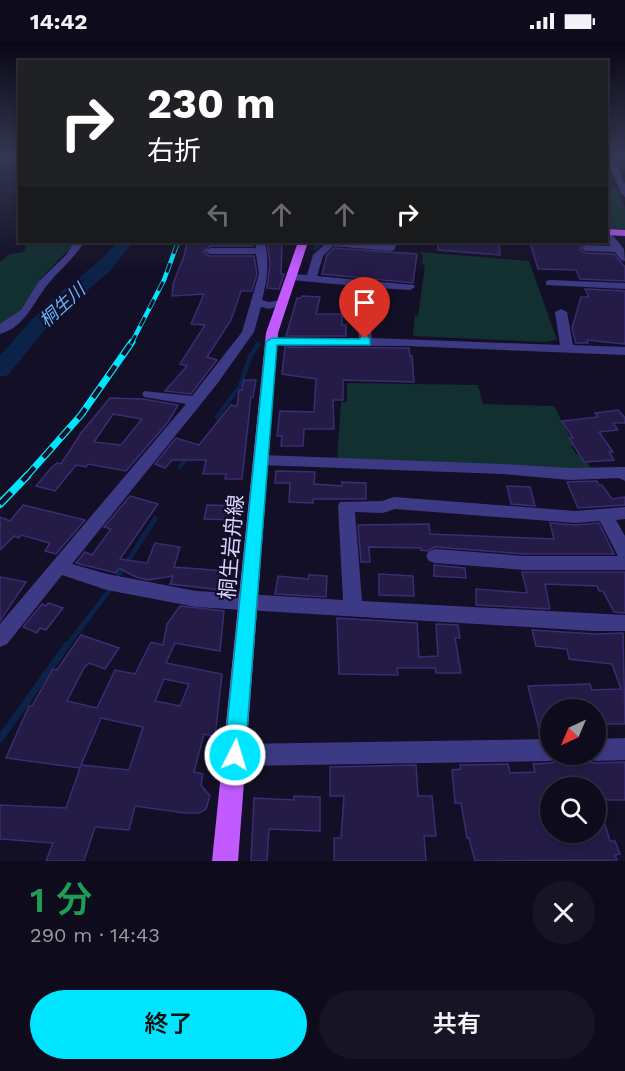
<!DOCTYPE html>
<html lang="ja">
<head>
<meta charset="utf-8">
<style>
	:root { --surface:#0e0b1c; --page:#171425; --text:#f1f3f6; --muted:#9b9ba3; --line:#2e2b3b; --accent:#00e5ff }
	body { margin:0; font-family:"Work Sans","Noto Sans JP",sans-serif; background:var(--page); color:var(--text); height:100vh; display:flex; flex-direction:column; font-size:22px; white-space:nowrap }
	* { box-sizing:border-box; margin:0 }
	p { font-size:20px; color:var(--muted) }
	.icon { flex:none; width:33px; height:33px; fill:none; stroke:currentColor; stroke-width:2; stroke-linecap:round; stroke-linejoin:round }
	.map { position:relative; height:819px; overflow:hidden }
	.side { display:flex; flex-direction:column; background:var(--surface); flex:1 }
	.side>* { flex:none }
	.banner { position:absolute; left:18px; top:18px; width:590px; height:183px; border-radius:0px; box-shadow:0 3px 9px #0003,0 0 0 2px var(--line); background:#202124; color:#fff; overflow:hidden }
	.needle { width:39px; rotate:224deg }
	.tools { position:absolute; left:540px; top:657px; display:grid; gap:12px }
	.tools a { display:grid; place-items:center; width:66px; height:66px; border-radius:50%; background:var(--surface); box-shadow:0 3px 9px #0003,0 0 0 2px var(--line); font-size:30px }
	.pin { position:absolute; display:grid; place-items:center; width:51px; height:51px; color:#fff; margin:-62px -26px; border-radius:50% 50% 50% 0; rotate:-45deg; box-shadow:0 0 6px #0007 }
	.pin .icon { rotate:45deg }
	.me { position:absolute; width:66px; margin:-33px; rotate:5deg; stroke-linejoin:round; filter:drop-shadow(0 0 4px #0008) }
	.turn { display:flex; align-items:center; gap:21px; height:126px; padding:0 30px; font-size:27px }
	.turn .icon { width:78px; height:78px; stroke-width:2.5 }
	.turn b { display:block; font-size:42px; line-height:51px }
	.lanes { display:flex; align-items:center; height:57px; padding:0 30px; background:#0003; justify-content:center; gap:30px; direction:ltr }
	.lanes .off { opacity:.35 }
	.round { display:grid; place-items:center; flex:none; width:63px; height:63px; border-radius:32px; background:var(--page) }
	.overview { display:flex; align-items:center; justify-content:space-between; height:102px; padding:0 30px }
	h1 { font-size:36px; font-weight:600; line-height:45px; color:#1e9e55 }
	.primary-button { display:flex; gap:12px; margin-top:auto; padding:12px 30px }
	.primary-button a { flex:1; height:69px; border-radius:36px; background:var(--accent); color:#111; font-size:24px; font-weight:600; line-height:69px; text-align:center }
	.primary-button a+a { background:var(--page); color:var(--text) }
	.status { display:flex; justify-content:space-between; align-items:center; height:42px; padding:0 30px; background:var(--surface); direction:ltr }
	.status svg { height:16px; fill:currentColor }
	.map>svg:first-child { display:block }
</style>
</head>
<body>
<div class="status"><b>14:42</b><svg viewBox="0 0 49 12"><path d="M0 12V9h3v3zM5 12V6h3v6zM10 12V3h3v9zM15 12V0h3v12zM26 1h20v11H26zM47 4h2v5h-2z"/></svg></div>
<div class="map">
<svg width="625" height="819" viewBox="0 0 625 819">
	<rect width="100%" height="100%" fill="#130f26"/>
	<!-- green -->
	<g fill="#12302f">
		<path d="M612,144l5,2 8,20v22l-19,-1v-42z"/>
		<path d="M28,200h48l-36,37 -16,31 -24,18v-66l10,-8 14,-2z"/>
		<path d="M419,210l110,9 28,79 -11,2 -133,-6 2,-20h3l7,-51 -3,-1 1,-9z"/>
		<path d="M347,341l131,2 5,19 71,2 20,39 -3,1 6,9h3l4,7h3l6,10 -256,-11 4,-59h6z"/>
	</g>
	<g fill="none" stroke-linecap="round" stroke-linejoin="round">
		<!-- stream-far4 -->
		<path stroke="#0c2248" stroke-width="2" d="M606,133l7,2"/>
		<!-- stream-far3 -->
		<path stroke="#0c2248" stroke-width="3" d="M315,207l7,-7"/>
		<!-- stream-far2 -->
		<g stroke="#0c2248" stroke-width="4.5">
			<path d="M217,375l23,-31 10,-29 8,-13"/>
			<path d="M180,425l6,-8"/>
		</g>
		<!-- stream-far1 -->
		<g stroke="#0c2248" stroke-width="5">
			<path d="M116,537l39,-60"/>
			<path d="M66,605l46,-60"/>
		</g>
		<!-- stream -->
		<path stroke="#0c2248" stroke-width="7" d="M0,697l67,-94"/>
		<!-- river -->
		<path fill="#0c2248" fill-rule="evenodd" d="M117,200h16l-23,29 -58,50 -44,54 -8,2v-21c17,-20 34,-40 54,-58 21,-19 46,-34 63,-56z"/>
	</g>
	<!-- building -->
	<g fill="#241b47" stroke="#3b2d73" stroke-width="1.5" fill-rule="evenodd">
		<path d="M187,200l66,2v2h-43l-7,6 7,4h44l3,18 -5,17h-11l-10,29 -24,37 10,3 -26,34 -26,-3 22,-25 -7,-2 25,-39 -14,-1 13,-30 -32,2 1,-12 11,-28z"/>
		<path d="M270,200h12l-1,32h3l-5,15 -12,-1 3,-24 -3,-21z"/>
		<path d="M438,200h61l1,13 -62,-5z"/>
		<path d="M530,200h61l-6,1 -6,6 7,4 28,1 11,13v14l-45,-2 -4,-9 -38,-1z"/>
		<path d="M334,206l83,6 -4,29 -91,-9 5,-19z"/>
		<path d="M585,247l40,2v53l-38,-4 1,3h-12l-4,-15 9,-31h8z"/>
		<path d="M302,254l18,1 -4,17h26v11h4v11h-60l11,-38h4z"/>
		<path d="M285,305l124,1 1,8h2l2,26 -71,-2v20h-10l1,29h-30l-1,17h-22l1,-10h-5l3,-25 34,1 2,-33 -34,-5z"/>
		<path d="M244,338h12l-3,17h-2l-9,82h-17l1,-5h-23l3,-14h-34l-7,8 -10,-4 21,-26 23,7 32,-40 6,1 2,-16h3z"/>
		<path d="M110,356l33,1 35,6 -10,17 -42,49 -38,-7 -2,3 -10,-2 -21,26 -19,-5 15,-18 6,-5 4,1 20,-31zM113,372l29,5 -21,26 -27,-3z"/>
		<path d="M618,368l7,8v5h-12l5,7 -19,2 14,20h-4l5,8 -30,2 -15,-24h4l-11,-17 36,-4 -3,-4z"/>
		<path d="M276,429l39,1 -1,12 28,2v-4l24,1v16h-53v4l-24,-1 1,-19h-15z"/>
		<path d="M597,439l2,4h3l10,14 13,-2v8l-47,3 -11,-26z"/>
		<path d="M507,444l23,1 5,19 -24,-2z"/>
		<path d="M130,454l28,8 -38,55 27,4 8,-20 25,4 -6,20 51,4 -5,19 -50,-6 3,-8 -25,4 -12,-3 -17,-9 -3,5 -40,-10 9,-11 7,3 19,-26 -7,-2z"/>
		<path d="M23,463l62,15 -29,34 -11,-3 5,-8 -29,-8 -2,3 -5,-2 -14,14v-33l10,4z"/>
		<path d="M207,463l33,1 -2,14 -34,-1z"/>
		<path d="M550,481l25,2 24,-2 15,31h-89l-90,-7 -8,4 -6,-1v-2l-52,-1 1,15h-9l-3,-37 71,-1 1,10 124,5z"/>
		<path d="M434,523l31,3 1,10 -32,-2z"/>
		<path d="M522,530h103v41l-11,-1 -11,-21h-4l-2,-5 -52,-2 5,25 -74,-4v-16l51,4z"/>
		<path d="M379,532l34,2 1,20 -35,-1z"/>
		<path d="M309,533l18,1 -1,21 -51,-3 3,-18 30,3z"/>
		<path d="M0,535l26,5 -26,39z"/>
		<path d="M48,561l15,5 -17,22 -6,-2 -3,5 -14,-6 19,-23 4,2z"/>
		<path d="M180,564l44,5 -4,40 -45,-8 -9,20 56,11 -7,63 -11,-3 -10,38 9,2 -2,11 9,11 -4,13 -7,4h-14l-50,-7 -6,24 -34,-3 -11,34h-38l7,-18 -53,-4v-34l66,3 15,-43 -1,3 -74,-10 23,-52h3l21,-37 4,1 24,-35 38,13 -14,21 -16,-6 -5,5 -17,33 30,7 18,-38 20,4 16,-32 12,3 4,-21zM164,637l25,5 -9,22 -25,-5zM101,676l42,9 -14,43 -48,-5z"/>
		<path d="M337,576l80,5 2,34 19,-1 -2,-32 22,1 2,13h-5l6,35h-25l-1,-5h-38l1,7 -59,-1z"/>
		<path d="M532,588l63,4 28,-1 2,91h-29v-14h-46v19h-11l-11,-43 62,-2 2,6 29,-1 -9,-25 -43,-5 -2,-10 -31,-3z"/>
		<path d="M559,718h26l1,2 10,1 29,-1v38h-29v-12h-46v44h46v-30h2l12,39h5l5,13 -5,1 2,5 -142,1 -6,-23h-2l-6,-35h-6l-3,-33 9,-1 -1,-4 48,-1 2,9 25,-1 -2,-8 17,-1z"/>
		<path d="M416,723l2,31h14l4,40h-12l2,25h-92v-23h7l3,-42h-14v-29z"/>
		<path d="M294,754l26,1v34l-51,-2 -2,32h-16l3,-63 40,2z"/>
	</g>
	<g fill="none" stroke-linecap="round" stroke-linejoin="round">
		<!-- minor -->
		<g fill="#3d3a85" fill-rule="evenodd">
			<path d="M606,113h6l13,29v13l-4,-3z"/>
			<path d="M606,188l3,1 15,18 1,12 -4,-1 -6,-8 -29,-1 -5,-3 5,-3 25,1 -5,-6z"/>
			<path d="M74,200h10c-10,17 -24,27 -36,42 -15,19 -23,43 -48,50v-10l21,-14 18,-29 27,-26z"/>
			<path d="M255,200h10c4,22 3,35 -3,58l7,2 13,-2 6,3 -19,6 -8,-2 -7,25 -37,52 -145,180 35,10 89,17 147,9 -5,-94 2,-4 42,-1 12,-4 181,14 50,-4v12l-9,1 9,16v34h-100l-90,-7 -6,-2 -3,-5 3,-5 6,-2 90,7h93l-18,-35 -25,2 -180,-14 -12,4 -28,-1 7,89 263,14v16h-32l-397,-24 -89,-17 -45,-15 -55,69 -7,3v-23l186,-220 -42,-7 -2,-3 2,-3 48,5 50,-64 17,-58 -3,-20h-46l-5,-3 5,-3h46z"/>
			<path d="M327,200l59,3 1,-3h10l-3,8 -4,1 -57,-5 -10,10 -6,20 97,9 1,2 -5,3 -33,-2 -8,32 3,18 188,7 -5,-33 6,-3 6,3 6,33 52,2v8l-219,-9 -138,-1 -2,-3 6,-4h87l-2,-18 10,-33 -76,-7 -5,-3 5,-3 16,1 6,-20z"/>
			<path d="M550,238l75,3v6l-79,-4v-4z"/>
			<path d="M261,413l242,9 67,4 53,-1h2v14l-6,-3 -49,2 -67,-6 -242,-9 -8,-5z"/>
			<path d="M625,696v22l-29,1 -8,-3 -1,-4h9v-15z"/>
			<path d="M550,697v15h9l-1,4 -8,3 -315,5 -8,-3 -3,-8 3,-8 8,-3z"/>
		</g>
		<!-- major -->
		<g fill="#c25bff" fill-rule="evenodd">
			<path d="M606,187l19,1v6l-19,-1z"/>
			<path d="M298,200h10l-30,91 -40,528h-26l54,-528z"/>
		</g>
		<!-- rail-far2 casing -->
		<g stroke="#00e5ff" stroke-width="4.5">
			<path id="rail-far2" d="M131,302l33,-64 14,-38"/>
		</g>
		<!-- rail-far1 casing -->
		<g stroke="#00e5ff" stroke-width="7">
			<path id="rail-far1" d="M26,435l55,-62 51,-73"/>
		</g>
		<!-- rail casing -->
		<g stroke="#00e5ff" stroke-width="8">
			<path id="rail" d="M0,462l27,-28"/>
		</g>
		<!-- rail-far2 -->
		<use href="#rail-far2" stroke="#130f26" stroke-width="3" stroke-dasharray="10" stroke-linecap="butt"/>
		<!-- rail-far1 -->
		<use href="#rail-far1" stroke="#130f26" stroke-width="4.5" stroke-dasharray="13" stroke-linecap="butt"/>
		<!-- rail -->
		<use href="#rail" stroke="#130f26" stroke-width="5" stroke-dasharray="16" stroke-linecap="butt"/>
	</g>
	<!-- sky -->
	<linearGradient id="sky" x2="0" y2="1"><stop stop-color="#0a0815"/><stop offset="0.5" stop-color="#333752"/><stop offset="1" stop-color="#333752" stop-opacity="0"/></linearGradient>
	<rect width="625" height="228" fill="url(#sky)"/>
	<!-- route -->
	<path fill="#00e5ff" stroke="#0095a6" stroke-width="1.5" d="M365,293l5,4v6h-93l-32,410 -3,7 -7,3 -8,-3 -3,-7 42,-413 6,-4 87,1z"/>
	<g text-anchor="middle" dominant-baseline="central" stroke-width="4.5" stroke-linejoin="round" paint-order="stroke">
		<!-- far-water labels -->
		<g font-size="18" font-style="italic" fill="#62b6ff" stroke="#130f26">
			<text transform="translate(62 263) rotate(-42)">桐生川</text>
		</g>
		<!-- street labels -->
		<g font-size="21" fill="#d9d4ff" stroke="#130f26">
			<text transform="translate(231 505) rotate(-85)">桐生岩舟線</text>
		</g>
	</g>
</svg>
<div class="tools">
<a><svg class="needle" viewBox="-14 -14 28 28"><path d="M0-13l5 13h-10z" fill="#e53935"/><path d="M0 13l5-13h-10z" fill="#9b9ba3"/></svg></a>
<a><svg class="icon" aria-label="search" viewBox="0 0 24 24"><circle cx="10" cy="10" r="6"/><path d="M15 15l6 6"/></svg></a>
</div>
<div class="pin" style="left:365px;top:297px;background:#d93025"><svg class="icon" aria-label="arrive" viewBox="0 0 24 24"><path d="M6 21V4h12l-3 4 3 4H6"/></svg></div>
<svg class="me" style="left:235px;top:713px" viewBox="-20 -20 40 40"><circle r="17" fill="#00e5ff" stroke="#fff" stroke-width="3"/><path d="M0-11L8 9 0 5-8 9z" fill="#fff"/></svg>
<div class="banner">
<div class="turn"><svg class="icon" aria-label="right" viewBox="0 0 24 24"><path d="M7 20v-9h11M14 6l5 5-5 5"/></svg><div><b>230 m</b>右折</div></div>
<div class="lanes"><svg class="icon off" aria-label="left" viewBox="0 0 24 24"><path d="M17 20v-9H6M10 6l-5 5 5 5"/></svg><svg class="icon off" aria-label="ahead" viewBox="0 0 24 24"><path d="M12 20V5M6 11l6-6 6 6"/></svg><svg class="icon off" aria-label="ahead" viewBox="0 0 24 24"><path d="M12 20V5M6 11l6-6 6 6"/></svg><svg class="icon" aria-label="right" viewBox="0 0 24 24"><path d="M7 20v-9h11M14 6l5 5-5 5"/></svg></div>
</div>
</div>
<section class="side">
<div class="overview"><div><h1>1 分</h1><p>290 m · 14:43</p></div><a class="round"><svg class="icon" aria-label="close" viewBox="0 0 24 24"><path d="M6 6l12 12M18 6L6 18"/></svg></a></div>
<div class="primary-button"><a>終了</a><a>共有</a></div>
</section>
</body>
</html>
